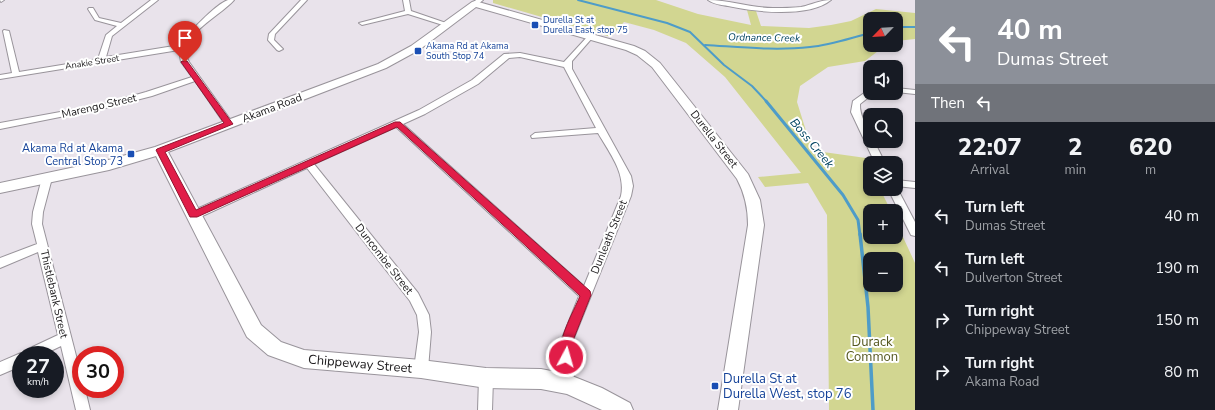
<!DOCTYPE html>
<html lang="en">
<head>
<meta charset="utf-8">
<style>
	:root { --surface:#171b24; --page:#242831; --text:#f1f3f6; --muted:#9ea1a6 }
	body { margin:0; font-family:"Nunito Sans",sans-serif; background:var(--page); color:var(--text); height:100vh; display:flex; flex-direction:column; font-size:15px; white-space:nowrap }
	* { box-sizing:border-box; margin:0 }
	p { font-size:13px; color:var(--muted) }
	.icon { flex:none; width:22px; height:22px; fill:none; stroke:currentColor; stroke-width:2; stroke-linecap:round; stroke-linejoin:round }
	.map { position:relative; flex:1; overflow:hidden }
	.sheet { display:flex; flex-direction:column; background:var(--surface); width:300px }
	.sheet>* { flex:none }
	.hud { background:#8c9099; color:#fff; overflow:hidden }
	.needle { width:26px; rotate:245deg }
	.buttons { position:absolute; left:863px; top:12px; display:grid; gap:8px }
	.buttons a { display:grid; place-items:center; width:40px; height:40px; border-radius:8px; background:var(--surface); box-shadow:0 2px 6px #0003; font-size:20px }
	.speed { position:absolute; left:12px; top:346px; display:flex; gap:8px; font-size:20px; font-weight:700; text-align:center }
	.speed>* { display:grid; place-content:center; width:52px; height:52px; border-radius:50%; background:var(--surface); box-shadow:0 2px 6px #0003; line-height:1 }
	.speed small { font-size:10px; font-weight:400 }
	.speed .limit { border:6px solid #d22; background:#fff; color:#111 }
	.pin { position:absolute; display:grid; place-items:center; width:34px; height:34px; color:#fff; margin:-41px -17px; border-radius:50% 50% 50% 0; rotate:-45deg; box-shadow:0 0 4px #0007 }
	.pin .icon { rotate:45deg }
	.me { position:absolute; width:44px; margin:-22px; rotate:6deg; stroke-linejoin:round; filter:drop-shadow(0 0 3px #0008) }
	.turn { display:flex; align-items:center; gap:14px; height:84px; padding:0 16px; font-size:18px }
	.turn .icon { width:52px; height:52px; stroke-width:2.5 }
	.turn b { display:block; font-size:28px; line-height:34px }
	.then { display:flex; align-items:center; height:38px; padding:0 16px; background:#0003; gap:8px; font-size:15px }
	.eta { display:flex; justify-content:space-evenly; align-items:center; height:68px; text-align:center }
	.eta b { font-size:24px; font-weight:800; line-height:28px }
	ul { padding:0; list-style:none }
	li { display:flex; align-items:center; gap:12px; height:52px; padding:0 16px }
	li div { flex:1 }
	li b { display:block; font-size:15px }
	li em { font-style:normal }
	main { display:flex; flex:1; min-height:0 }
	.map>svg:first-child { display:block }
</style>
</head>
<body>
<main>
<div class="map">
<svg width="915" height="410" viewBox="0 0 915 410">
	<rect width="100%" height="100%" fill="#e9e3eb"/>
	<!-- green -->
	<path fill="#d2d691" fill-rule="evenodd" d="M493,0h163l42,14 53,11 -4,-15 9,1 5,15 48,2 22,-3 20,-4 25,-12 39,4v26l-19,2v-22h-26v26h16l-21,16 -37,6 -28,19 -3,16 10,32 9,17 50,7 4,9v22h10l11,22h-21v26h26v-15l19,41v147h-86l-2,-195 -19,-32 -43,4 -7,-10 43,-4 -76,-96 -39,-34 -32,-13 -30,-8 -13,15 -118,-34zM870,259h26v26h-26z"/>
	<g fill="none" stroke-linecap="round" stroke-linejoin="round">
		<!-- stream-far2 -->
		<g stroke="#4e9cc8" stroke-width="2">
			<path d="M578,0l89,23 23,9 34,33 28,21 15,16"/>
			<path d="M896,27h19"/>
			<path d="M705,45c35,2 70,6 105,2 21,-2 40,-9 60,-14"/>
		</g>
		<!-- stream-far1 -->
		<path stroke="#4e9cc8" stroke-width="3" d="M766,101l77,94 15,25 2,15"/>
		<!-- stream -->
		<path stroke="#4e9cc8" stroke-width="3.5" d="M860,234l8,73 5,103"/>
		<!-- street casing -->
		<g stroke="#99949b" stroke-width="2">
			<g id="street">
				<path d="M0,0h4l-3,2z"/>
				<path d="M151,0h7l-46,36 -6,21 74,-12c6,-10 37,-42 48,-45 2,0 4,0 6,0 -12,14 -45,30 -48,50 -1,4 1,8 3,12l43,60 1,2 -1,2h-6l-31,-45 -43,15 -47,12 -105,21v-6l104,-19 42,-12 46,-15 -11,-15 -2,-12 -179,29v-4l12,-2 -9,-42 1,-1 5,1 10,41 79,-13 8,-24 11,-9 -22,-6 -7,-11 1,-1h4l6,10 22,5z"/>
				<path d="M301,0h6l-32,34 -1,6 9,9 -4,2 -2,-1 -9,-10 1,-6z"/>
				<path d="M403,0h6l2,11 38,13 -3,2 -38,-12 -46,11 -3,-2 46,-12z"/>
				<path d="M476,0h7l-6,5h-4l-1,-1z"/>
				<path d="M708,0c22,0 43,8 65,8 9,0 19,0 28,-1 10,-2 19,-7 30,-7 -22,18 -76,12 -103,6 -6,-1 -15,-2 -20,-6z"/>
				<path d="M590,35l3,2 -21,24v8l59,107 2,10 -2,10 -59,147 2,41 -2,5 -5,2 -5,-2 -2,-5v-41l19,-47 -183,-169 -82,37 104,129 11,22 2,17 -3,37 -2,4 -5,2 -5,-2 -2,-4 5,-37 -2,-17 -7,-14 -103,-133 -109,50h-8l-1,-3 1,-3 229,-102 53,-30 32,-26 16,-1 44,9 24,-26zM520,57l44,10 32,61 -61,5 -4,3 1,2 66,-5c11,19 28,40 23,63l-37,90 -181,-162 22,-10 53,-30 31,-26z"/>
				<path d="M896,88l19,2v4l-19,-2z"/>
				<path d="M867,91h3v2h4l-14,11c-1,14 10,23 10,37h4l11,22h-10l-24,-51 2,-11z"/>
				<path d="M47,175l5,3 -9,34 -1,12 39,151v14h4l5,21h-14l-15,-64 -19,9h-21v11l-21,9v-13l21,-9 2,1 1,-3 34,-16 -20,-83 -38,16v-10l37,-14 -5,-20 1,-12 9,-34z"/>
				<path d="M896,180l19,2v6l-19,-2z"/>
				<path d="M896,186l19,36v14l-4,-1 -23,-46h8z"/>
				<path d="M486,372l5,1 2,5 -1,32h-14l1,-32 2,-5z"/>
			</g>
		</g>
		<!-- secondary casing -->
		<g stroke="#99949b" stroke-width="2">
			<path id="secondary" d="M475,1l159,45 11,5 15,12 88,111 12,26 4,25 -26,185h-20l30,-185c0,-16 -3,-31 -11,-46l-85,-112 -15,-12 -11,-5 -150,-43 -57,43 -33,18 -218,84 93,173 20,17 23,8 117,10 65,8 55,1 26,5 35,14 28,15 3,7h-31l-35,-16 -26,-5 -55,-1 -65,-10 -117,-10 -36,-13 -21,-18 -91,-181 -47,14 -109,23v-10l108,-23 47,-13 223,-83 33,-18 61,-44z"/>
		</g>
		<!-- street -->
		<use href="#street" fill="#fff" fill-rule="evenodd"/>
		<!-- secondary -->
		<use href="#secondary" fill="#fff" fill-rule="evenodd"/>
	</g>
	<!-- route -->
	<path fill="#e11d48" stroke="#92132f" d="M182,61h5l46,63 -68,28 31,58 199,-88h5l190,169 1,4 -19,48v14l-1,3 -5,2 -4,-2c-7,-17 11,-47 18,-64l-183,-169 -200,90h-7l-34,-67 1,-1 67,-26 -43,-61z"/>
	<!-- markers -->
	<g fill="#1a4fb4" stroke="#fff" stroke-width="1.5">
		<rect x="531" y="21" width="8" height="8" rx="2"/>
		<rect x="414" y="47" width="8" height="8" rx="2"/>
		<rect x="127" y="150" width="8" height="8" rx="2"/>
		<rect x="711" y="382" width="8" height="8" rx="2"/>
	</g>
	<g text-anchor="middle" dominant-baseline="central" stroke-width="4" stroke-linejoin="round" paint-order="stroke">
		<!-- far-transit labels -->
		<g font-size="9" fill="#164399" stroke="#fff" text-anchor="start">
			<text x="543" y="20">Durella St at<tspan x="543" dy="10">Durella East, stop 75</tspan></text>
			<text x="426" y="46">Akama Rd at Akama<tspan x="426" dy="10">South Stop 74</tspan></text>
		</g>
		<!-- far-street labels -->
		<g font-size="9" fill="#222022" stroke="#fff">
			<text transform="translate(92 62) rotate(-9)">Anakie Street</text>
		</g>
		<!-- far-water labels -->
		<g font-size="10" font-style="italic" fill="#004361" stroke="#fff">
			<text transform="translate(764 38) rotate(1)">Ordnance Creek</text>
		</g>
		<!-- street labels -->
		<g font-size="11" fill="#222022" stroke="#fff">
			<text transform="translate(99 106) rotate(-13)">Marengo Street</text>
			<text transform="translate(272 108) rotate(-21)">Akama Road</text>
			<text transform="translate(714 139) rotate(52)">Durella Street</text>
			<text transform="translate(609 237) rotate(-68)">Dunleath Street</text>
			<text transform="translate(384 259) rotate(52)">Duncombe Street</text>
			<text transform="translate(54 294) rotate(77)">Thistlebank Street</text>
		</g>
		<!-- transit labels -->
		<g font-size="11" fill="#164399" stroke="#fff" text-anchor="end">
			<text x="123" y="148">Akama Rd at Akama<tspan x="123" dy="13">Central Stop 73</tspan></text>
		</g>
		<!-- water labels -->
		<g font-size="12" font-style="italic" fill="#004361" stroke="#fff">
			<text transform="translate(812 143) rotate(50)">Boss Creek</text>
		</g>
		<!-- near-park labels -->
		<g font-size="13" fill="#565820" stroke="#fff">
			<text x="872" y="342">Durack<tspan x="872" dy="15">Common</tspan></text>
		</g>
		<!-- near-street labels -->
		<g font-size="13" fill="#222022" stroke="#fff">
			<text transform="translate(360 364) rotate(5)">Chippeway Street</text>
		</g>
		<!-- near-transit labels -->
		<g font-size="13" fill="#164399" stroke="#fff" text-anchor="start">
			<text x="723" y="379">Durella St at<tspan x="723" dy="15">Durella West, stop 76</tspan></text>
		</g>
	</g>
</svg>
<div class="buttons">
<a><svg class="needle" viewBox="-14 -14 28 28"><path d="M0-13l5 13h-10z" fill="#e53935"/><path d="M0 13l5-13h-10z" fill="#9ea1a6"/></svg></a>
<a><svg class="icon" aria-label="sound" viewBox="0 0 24 24"><path d="M4 9h4l5-4v14l-5-4H4zM17 9q2 3 0 6"/></svg></a>
<a><svg class="icon" aria-label="search" viewBox="0 0 24 24"><circle cx="10" cy="10" r="6"/><path d="M15 15l6 6"/></svg></a>
<a><svg class="icon" aria-label="layers" viewBox="0 0 24 24"><path d="M12 4l9 5-9 5-9-5zM3 14l9 5 9-5"/></svg></a>
<a>+</a>
<a>−</a>
</div>
<div class="speed"><div>27<small>km/h</small></div><div class="limit">30</div></div>
<div class="pin" style="left:185px;top:62px;background:#d93025"><svg class="icon" aria-label="arrive" viewBox="0 0 24 24"><path d="M6 21V4h12l-3 4 3 4H6"/></svg></div>
<svg class="me" style="left:566px;top:357px" viewBox="-20 -20 40 40"><circle r="17" fill="#e11d48" stroke="#fff" stroke-width="3"/><path d="M0-11L8 9 0 5-8 9z" fill="#fff"/></svg>
</div>
<section class="sheet">
<div class="hud">
<div class="turn"><svg class="icon" aria-label="left" viewBox="0 0 24 24"><path d="M17 20v-9H6M10 6l-5 5 5 5"/></svg><div><b>40 m</b>Dumas Street</div></div>
<div class="then">Then<svg class="icon" aria-label="left" viewBox="0 0 24 24"><path d="M17 20v-9H6M10 6l-5 5 5 5"/></svg></div>
</div>
<div class="eta">
<div><b>22:07</b><p>Arrival</p></div>
<div><b>2</b><p>min</p></div>
<div><b>620</b><p>m</p></div>
</div>
<ul>
<li><svg class="icon" aria-label="left" viewBox="0 0 24 24"><path d="M17 20v-9H6M10 6l-5 5 5 5"/></svg><div><b>Turn left</b><p>Dumas Street</p></div><em>40 m</em></li>
<li><svg class="icon" aria-label="left" viewBox="0 0 24 24"><path d="M17 20v-9H6M10 6l-5 5 5 5"/></svg><div><b>Turn left</b><p>Dulverton Street</p></div><em>190 m</em></li>
<li><svg class="icon" aria-label="right" viewBox="0 0 24 24"><path d="M7 20v-9h11M14 6l5 5-5 5"/></svg><div><b>Turn right</b><p>Chippeway Street</p></div><em>150 m</em></li>
<li><svg class="icon" aria-label="right" viewBox="0 0 24 24"><path d="M7 20v-9h11M14 6l5 5-5 5"/></svg><div><b>Turn right</b><p>Akama Road</p></div><em>80 m</em></li>
</ul>
</section>
</main>
</body>
</html>
